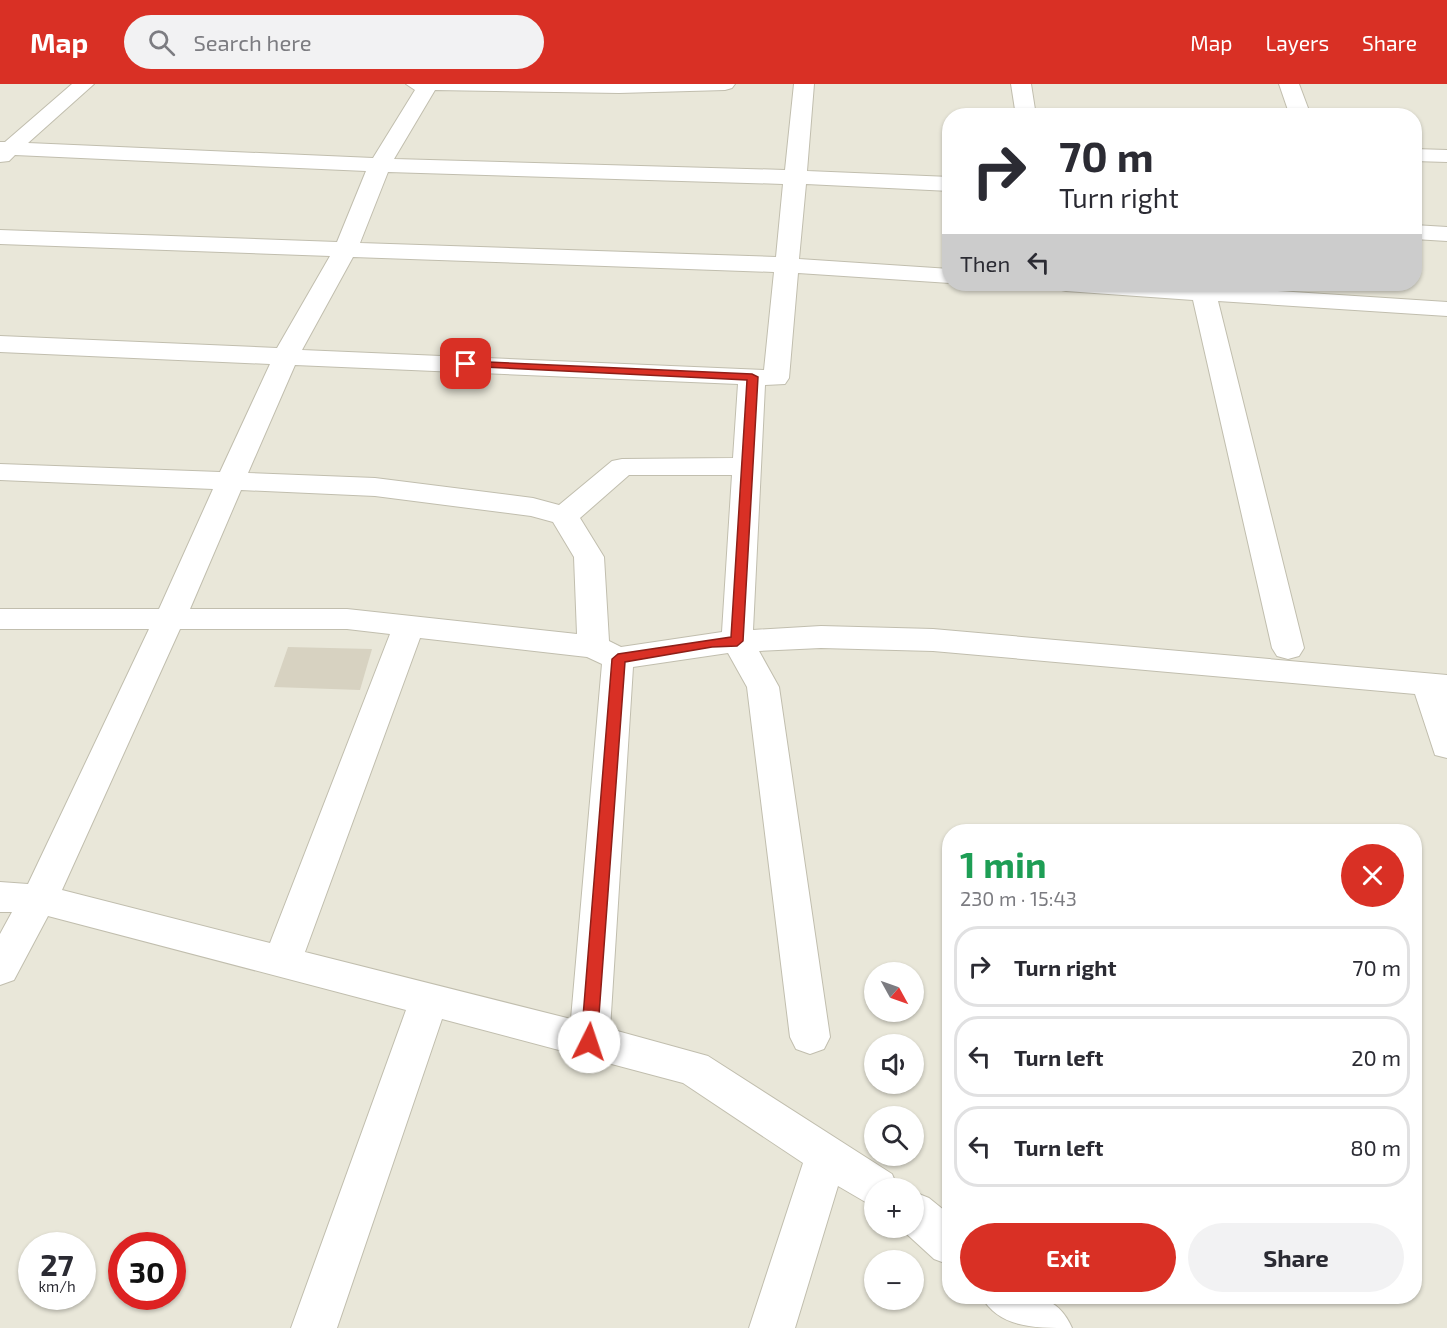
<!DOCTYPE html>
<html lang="en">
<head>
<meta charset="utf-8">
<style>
	:root { --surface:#fff; --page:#f2f2f3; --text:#2b2b33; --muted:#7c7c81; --line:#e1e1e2; --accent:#d93025 }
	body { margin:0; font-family:"Exo 2",sans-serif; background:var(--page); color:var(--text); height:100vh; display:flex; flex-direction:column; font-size:22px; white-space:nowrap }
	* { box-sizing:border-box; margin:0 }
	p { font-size:20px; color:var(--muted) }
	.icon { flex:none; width:33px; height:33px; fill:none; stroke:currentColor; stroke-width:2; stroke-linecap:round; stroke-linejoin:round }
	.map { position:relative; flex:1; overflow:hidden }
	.side { position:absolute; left:942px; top:740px; width:480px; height:480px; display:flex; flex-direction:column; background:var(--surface); border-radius:24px; box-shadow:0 2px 4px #0004 }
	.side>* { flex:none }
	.guide { position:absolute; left:942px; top:24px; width:480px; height:183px; border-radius:24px; box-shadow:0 2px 4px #0004; background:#fff; color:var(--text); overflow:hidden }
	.needle { width:39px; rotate:130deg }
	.controls { position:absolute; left:864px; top:878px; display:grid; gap:12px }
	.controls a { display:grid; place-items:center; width:60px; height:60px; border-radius:50%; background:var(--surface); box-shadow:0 2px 4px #0004; font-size:30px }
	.speed { position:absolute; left:18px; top:1148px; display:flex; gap:12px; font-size:30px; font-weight:700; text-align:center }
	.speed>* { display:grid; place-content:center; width:78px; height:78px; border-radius:50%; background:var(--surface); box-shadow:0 2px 4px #0004; line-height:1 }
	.speed small { font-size:15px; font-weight:400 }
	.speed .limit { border:9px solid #d22; background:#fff; color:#111 }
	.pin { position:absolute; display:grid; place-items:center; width:51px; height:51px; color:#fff; margin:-26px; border-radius:12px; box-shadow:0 3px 9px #0006 }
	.me { position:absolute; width:66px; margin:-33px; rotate:4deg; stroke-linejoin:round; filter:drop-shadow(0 0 4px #0008) }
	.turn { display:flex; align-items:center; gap:21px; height:126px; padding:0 18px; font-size:27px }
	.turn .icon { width:78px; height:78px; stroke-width:2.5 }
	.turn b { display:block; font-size:42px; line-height:51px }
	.then { display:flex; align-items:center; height:57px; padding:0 18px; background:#0003; gap:12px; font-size:22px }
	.round { display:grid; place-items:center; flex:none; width:63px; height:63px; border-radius:32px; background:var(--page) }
	.summary { display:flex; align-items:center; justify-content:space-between; height:102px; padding:0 18px }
	h1 { font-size:36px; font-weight:700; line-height:45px; color:#1e9e55 }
	.action { display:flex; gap:12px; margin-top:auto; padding:12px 18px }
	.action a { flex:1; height:69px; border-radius:36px; background:var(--accent); color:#fff; font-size:24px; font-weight:700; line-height:69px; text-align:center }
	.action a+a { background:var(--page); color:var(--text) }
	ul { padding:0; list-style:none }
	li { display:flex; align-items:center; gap:18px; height:81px; margin:0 12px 9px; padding:0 6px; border:3px solid var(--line); border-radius:24px }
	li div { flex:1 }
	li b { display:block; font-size:22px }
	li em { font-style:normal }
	header { display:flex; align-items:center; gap:36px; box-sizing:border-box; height:84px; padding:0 30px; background:var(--accent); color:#fff }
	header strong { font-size:28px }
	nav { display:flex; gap:33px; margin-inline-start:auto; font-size:21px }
	.search { width:420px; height:54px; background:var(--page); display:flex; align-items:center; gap:15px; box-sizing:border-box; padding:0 21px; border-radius:33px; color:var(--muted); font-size:22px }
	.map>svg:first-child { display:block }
</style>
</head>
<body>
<header>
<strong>Map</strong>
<div class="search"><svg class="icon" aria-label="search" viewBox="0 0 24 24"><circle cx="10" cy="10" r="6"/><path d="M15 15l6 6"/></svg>Search here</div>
<nav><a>Map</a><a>Layers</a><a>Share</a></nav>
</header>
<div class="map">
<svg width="1447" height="1244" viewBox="0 0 1447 1244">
	<rect width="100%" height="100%" fill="#f5f4eb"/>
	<!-- residential -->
	<path fill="#e9e7d9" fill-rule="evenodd" d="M0,0h1447v1244h-1447zM950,32h464v168h-464zM950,747h464v465h-464zM874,888h40v39h-40zM874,960h40v39h-40zM874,1032h40v39h-40zM874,1104h40v39h-40zM32,1161h50v51h-50zM122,1161h50v51h-50zM874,1176h40v39h-40z"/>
	<!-- building -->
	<path fill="#d7d2c1" d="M288,563l84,2 -12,41 -86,-3z"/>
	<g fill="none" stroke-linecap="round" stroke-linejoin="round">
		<!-- minor casing -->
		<g stroke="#c1beae" stroke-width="2">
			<g id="minor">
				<path d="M72,0h22l-66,59 345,15 42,-68 -9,-6h329l-3,4 -7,2 -106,3 -184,-3 -41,69 391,11 9,-86h20l-7,87 143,6v14l-144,-7 -7,75 151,10v14l-152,-10 -9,105 -4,6 -20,1 -12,245 68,-4 112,3 514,46v83l-12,-3 -20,-61 -482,-43 -112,-3 -62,3 20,36 51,350 -6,12 -14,5 -14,-5 -6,-12 -43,-350 -19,-34 -95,14 -23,362 98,27 184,118 6,14h-24v19l-36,-21 -43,142h-46l54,-165 -120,-80 -241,-64 -105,309h-46l115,-318 -358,-94 -34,64 -14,5v-51l12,-22h-12v-30l28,2 121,-255h-149v-20h159l54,-120 -213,-9v-16l220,8 50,-108 -270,-12v-16l277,12 53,-92 -330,-12v-14l337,12 29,-71 -351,-16 -6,6 -9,1v-20h5zM388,88l395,12 -7,73 -416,-14zM353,173l421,15 -10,98 -462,-20zM295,281l443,19 -5,74 -111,1 -10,2 -53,44 -26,-7 -158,-20 -127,-5zM629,391h103l-10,157 -101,15 -12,-6 -5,-84 -24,-39zM241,406l134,6 156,20 22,6 21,35 3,77 -230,-25h-157zM180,545h167l43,5 -120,309 -208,-53zM420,554l167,19 15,7 -31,355 -266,-67z"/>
				<path d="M1011,0h20l5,32h-20z"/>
				<path d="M1279,0h20l12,32h-21z"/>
				<path d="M1414,65l33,1v12l-33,-1z"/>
				<path d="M1414,141l33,2v14l-33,-2z"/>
				<path d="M1054,200h116l277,18v14l-229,-15 86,347 -5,8 -11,3 -11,-3 -5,-8 -79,-348 -127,-9 -9,-2z"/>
				<path d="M914,1108l15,6 21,17v50l-16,-6 -35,-32h15z"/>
				<path d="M981,1212c38,0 74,-9 91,32 -38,0 -73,0 -91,-32z"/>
			</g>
		</g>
		<!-- minor -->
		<use href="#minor" fill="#fff" fill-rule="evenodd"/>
	</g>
	<!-- route -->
	<path fill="#d93025" stroke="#8d1f18" stroke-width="1.5" d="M466,277l286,13 6,3 -15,264 -6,5 -25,1 -87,15 -28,380 -2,5h-12l-2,-5 31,-383 6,-5 113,-17 16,-257 -285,-14v-4z"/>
</svg>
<div class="controls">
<a><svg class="needle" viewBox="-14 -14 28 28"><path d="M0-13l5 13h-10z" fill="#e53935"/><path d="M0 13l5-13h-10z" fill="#7c7c81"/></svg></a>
<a><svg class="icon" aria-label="sound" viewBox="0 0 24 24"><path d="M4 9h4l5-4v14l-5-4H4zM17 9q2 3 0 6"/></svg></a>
<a><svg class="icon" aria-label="search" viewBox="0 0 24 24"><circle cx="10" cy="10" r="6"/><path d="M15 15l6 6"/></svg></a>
<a>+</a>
<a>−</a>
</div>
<div class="speed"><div>27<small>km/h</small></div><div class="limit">30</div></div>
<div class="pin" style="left:466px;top:280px;background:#d93025"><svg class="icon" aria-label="arrive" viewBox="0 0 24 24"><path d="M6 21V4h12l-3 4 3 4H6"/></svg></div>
<svg class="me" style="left:589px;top:958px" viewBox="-20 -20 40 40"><circle r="19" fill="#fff"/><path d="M0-13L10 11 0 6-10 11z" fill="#d93025"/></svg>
<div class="guide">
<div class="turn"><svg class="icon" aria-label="right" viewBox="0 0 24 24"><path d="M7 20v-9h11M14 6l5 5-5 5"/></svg><div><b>70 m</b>Turn right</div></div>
<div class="then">Then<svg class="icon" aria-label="left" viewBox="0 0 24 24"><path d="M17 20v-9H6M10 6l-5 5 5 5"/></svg></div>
</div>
<section class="side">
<div class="summary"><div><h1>1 min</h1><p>230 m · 15:43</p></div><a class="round" style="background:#d93025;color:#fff"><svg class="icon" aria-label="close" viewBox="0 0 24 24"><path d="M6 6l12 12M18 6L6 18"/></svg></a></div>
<ul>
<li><svg class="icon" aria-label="right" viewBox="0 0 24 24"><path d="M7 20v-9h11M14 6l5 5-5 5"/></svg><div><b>Turn right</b></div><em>70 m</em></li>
<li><svg class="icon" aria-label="left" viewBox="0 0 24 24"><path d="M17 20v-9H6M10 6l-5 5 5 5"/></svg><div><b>Turn left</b></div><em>20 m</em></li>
<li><svg class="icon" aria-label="left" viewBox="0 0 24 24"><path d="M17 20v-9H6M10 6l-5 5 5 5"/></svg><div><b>Turn left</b></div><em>80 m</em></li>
</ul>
<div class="action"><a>Exit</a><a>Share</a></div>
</section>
</div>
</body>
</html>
